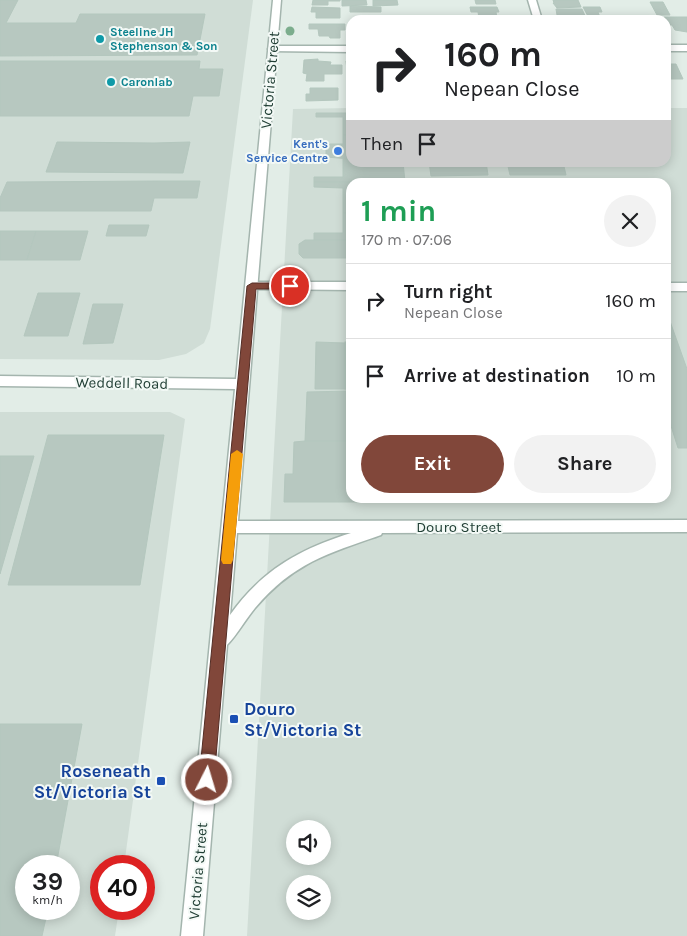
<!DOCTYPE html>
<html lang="en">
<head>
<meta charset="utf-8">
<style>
	:root { --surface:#fff; --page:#f2f2f2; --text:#202124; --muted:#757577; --line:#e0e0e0; --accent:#81473a }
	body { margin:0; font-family:Karla,sans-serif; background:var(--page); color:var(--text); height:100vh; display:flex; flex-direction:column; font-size:19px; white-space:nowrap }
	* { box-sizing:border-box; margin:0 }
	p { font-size:16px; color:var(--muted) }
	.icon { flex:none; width:28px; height:28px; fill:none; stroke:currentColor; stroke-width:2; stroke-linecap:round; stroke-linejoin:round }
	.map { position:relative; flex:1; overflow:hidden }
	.details { position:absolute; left:346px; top:178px; width:325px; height:325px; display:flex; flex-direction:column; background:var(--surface); border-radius:15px; box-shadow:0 2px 12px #0003 }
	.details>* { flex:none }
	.hud { position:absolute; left:346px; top:15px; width:325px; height:152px; border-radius:15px; box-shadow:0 2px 12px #0003; background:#fff; color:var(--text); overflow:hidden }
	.tools { position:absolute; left:286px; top:820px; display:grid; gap:10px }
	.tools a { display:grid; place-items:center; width:45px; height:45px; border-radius:50%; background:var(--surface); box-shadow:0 2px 12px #0003; font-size:25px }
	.speed { position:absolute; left:15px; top:855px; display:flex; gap:10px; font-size:25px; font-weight:700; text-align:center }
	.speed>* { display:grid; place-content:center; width:65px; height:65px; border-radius:50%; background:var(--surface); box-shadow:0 2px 12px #0003; line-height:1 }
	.speed small { font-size:12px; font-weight:400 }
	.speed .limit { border:8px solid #d22; background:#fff; color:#111 }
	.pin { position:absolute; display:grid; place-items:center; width:42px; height:42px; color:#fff; margin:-21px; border:2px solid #fff; border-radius:50%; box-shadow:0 1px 5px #0007 }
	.me { position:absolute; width:55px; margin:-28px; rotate:5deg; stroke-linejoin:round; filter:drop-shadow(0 0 4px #0008) }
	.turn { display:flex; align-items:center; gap:18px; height:105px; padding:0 15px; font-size:22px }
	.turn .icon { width:65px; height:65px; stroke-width:2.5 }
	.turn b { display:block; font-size:35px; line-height:42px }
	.then { display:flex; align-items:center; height:48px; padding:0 15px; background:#0003; gap:10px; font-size:19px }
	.round { display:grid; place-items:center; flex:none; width:52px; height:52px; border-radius:26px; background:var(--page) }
	.overview { display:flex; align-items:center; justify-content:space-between; height:85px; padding:0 15px }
	h1 { font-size:30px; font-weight:700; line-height:38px; color:#1e9e55 }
	.action { display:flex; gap:10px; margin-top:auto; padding:10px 15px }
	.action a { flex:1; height:58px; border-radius:30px; background:var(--accent); color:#fff; font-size:20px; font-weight:700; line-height:58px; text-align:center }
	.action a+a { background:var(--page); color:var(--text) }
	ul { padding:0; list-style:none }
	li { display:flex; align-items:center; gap:15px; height:75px; padding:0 15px; border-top:1px solid var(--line) }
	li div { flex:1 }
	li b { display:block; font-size:19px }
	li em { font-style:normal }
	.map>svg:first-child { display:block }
</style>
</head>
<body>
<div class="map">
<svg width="687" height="936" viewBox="0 0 687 936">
	<rect width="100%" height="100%" fill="#e2ede7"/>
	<!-- built -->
	<g fill="#d0ddd6" fill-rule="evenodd">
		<path d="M0,0h253l-43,329 -6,14 -18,11 -27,6 -159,-1z"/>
		<path d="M351,108v54h315v-54h21v828h-440l46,-827zM351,182h315v316h-315zM295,829h27v27h-27zM295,884h27v27h-27z"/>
		<path d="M0,412h170l15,7 -61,447h-23v43h18l-4,27h-115zM26,866h43v43h-43z"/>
	</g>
	<!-- building -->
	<g fill="#b7c8c0" stroke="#b4c7be">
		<path d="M0,0h18l-12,23h70l4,-9h125l-8,41 -197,1z"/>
		<path d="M313,0h27v1h-12v4h-16z"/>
		<path d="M342,0h24l1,5 -25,1z"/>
		<path d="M373,0h24l1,5 -25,1z"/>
		<path d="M475,0h20l1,4h-20z"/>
		<path d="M553,0h25l3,7 -24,1 -4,-5h1z"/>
		<path d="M650,2h13l7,13h-13z"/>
		<path d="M350,6l31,1v5h-31z"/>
		<path d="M312,7l28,1v10h-24v-6h-5z"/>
		<path d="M470,7h27l2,5h-3l1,6h-18l-1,-6h-7z"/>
		<path d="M583,7h17l2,5h-4l3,8h-11z"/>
		<path d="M556,9h26l4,9 -26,1 -3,-4z"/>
		<path d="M412,16h28l1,4h-28z"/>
		<path d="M664,17h23v15l-12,-2 -3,-5h-5z"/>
		<path d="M309,24h36v6h-5v8h-10l-1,-2h-10l-1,-7h-9z"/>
		<path d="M318,59v2l13,1 -1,3h12v9h-18v7h-18l1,-7 -4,-1 1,-13z"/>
		<path d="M0,61h200l-1,8h24l-4,27h-26l-4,20h-189z"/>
		<path d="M346,61h5v19h-3z"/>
		<path d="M666,64h10l7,15h-17z"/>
		<path d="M310,88h28v12l-32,1v-7h4z"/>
		<path d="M316,113h35v22h-8v-18h-27z"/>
		<path d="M343,135h8v24l-25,-2v-13h17z"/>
		<path d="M57,142l97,1 36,-1 -7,31 -137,-1z"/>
		<path d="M343,159h8v3h52l2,20h-91v-5h29z"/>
		<path d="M429,162h57l2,13 -57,1z"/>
		<path d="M507,162h56l3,13h-56z"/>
		<path d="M158,181h42l-3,17h-43l-3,13h-151v-13l7,-16z"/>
		<path d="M314,182h91h-54v31h-8v-25l-29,-1z"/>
		<path d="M343,213h8v27h-37v-7h29z"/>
		<path d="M109,225h40l-3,11h-40z"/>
		<path d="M0,231h36l-9,29h-27z"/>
		<path d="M36,231h52l-8,29h-53z"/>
		<path d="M305,240h43v18h-45l-4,-4v-10z"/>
		<path d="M38,293h42l-12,43h-44z"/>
		<path d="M93,304h30l-10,39 -30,1z"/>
		<path d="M666,310l21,59v79h-9l-12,-38z"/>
		<path d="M316,342l29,1 1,46h-31z"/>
		<rect x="345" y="342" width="6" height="47"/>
		<path d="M351,391v50h-46l2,-49z"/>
		<path d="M48,435h116l-24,150h-132z"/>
		<path d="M305,441h46v57h8v4h-75l1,-28h8l1,-32z"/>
		<path d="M0,456h34l-34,118z"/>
		<path d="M0,724h82l-26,142h-30v43h22l-6,27h-42z"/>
	</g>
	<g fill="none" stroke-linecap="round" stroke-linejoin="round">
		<!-- minor casing -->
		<g stroke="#a4b5ae" stroke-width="3">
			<g id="minor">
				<path d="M528,0h8l6,20h-8z"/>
				<rect x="666" y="45" width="21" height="6"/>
				<path d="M273,46h78v6l-81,-1 -2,-2z"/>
				<path d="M252,282h99v8l-103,-1 -2,-3 2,-3z"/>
				<rect x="666" y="283" width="21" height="8"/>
			</g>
		</g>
		<!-- tertiary casing -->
		<g stroke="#a4b5ae" stroke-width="3">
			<path id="tertiary" d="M273,0h8l-43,521 449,-1v12l-305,1 -1,2c-54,19 -88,28 -126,73 -10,12 -18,27 -28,37l-24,291h-22l54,-547 -235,-3v-10l236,3zM237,533h114c-51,16 -89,37 -121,82z"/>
		</g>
		<!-- minor -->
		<use href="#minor" fill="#fff" fill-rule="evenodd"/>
		<!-- tertiary -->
		<use href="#tertiary" fill="#fff" fill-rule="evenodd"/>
	</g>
	<!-- trees -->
	<circle fill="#7cad8d" cx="290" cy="31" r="4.5"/>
	<!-- route -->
	<path fill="#81473a" stroke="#542e26" d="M252,283h38l5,3 -5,3h-34l-42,491 -2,5 -5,2 -5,-2 -3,-5 48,-494z"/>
	<!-- slow -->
	<path fill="#f59e0b" d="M237,450l6,4 -10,106 -2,4h-8l-2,-4 10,-106z"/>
	<!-- markers -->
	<g fill="#0f9aa8" stroke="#f3f9f6" stroke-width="2">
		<circle cx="100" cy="39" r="5"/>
		<circle cx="111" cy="82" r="5"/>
	</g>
	<circle fill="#3f7fe0" stroke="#f3f9f6" stroke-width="2" cx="338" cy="151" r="5"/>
	<g fill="#1a4fb4" stroke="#f3f9f6" stroke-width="2">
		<rect x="229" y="714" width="10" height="10" rx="2.5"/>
		<rect x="156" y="776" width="10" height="10" rx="2.5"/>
	</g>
	<g text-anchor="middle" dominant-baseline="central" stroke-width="4" stroke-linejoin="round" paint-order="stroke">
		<!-- far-culture labels -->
		<g font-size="12" font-weight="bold" fill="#0d838f" stroke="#f3f9f6" text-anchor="start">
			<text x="110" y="32">Steeline JH<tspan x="110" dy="14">Stephenson &amp; Son</tspan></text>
			<text x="121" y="82">Caronlab</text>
		</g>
		<!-- far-shop labels -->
		<g font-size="12" font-weight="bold" fill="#366cbe" stroke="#f3f9f6" text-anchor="end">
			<text x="328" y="144">Kent's<tspan x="328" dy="14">Service Centre</tspan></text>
		</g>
		<!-- street labels -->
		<g font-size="15" fill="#213f35" stroke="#f3f9f6">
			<text transform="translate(270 80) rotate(-85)">Victoria Street</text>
			<text transform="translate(122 383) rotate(1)">Weddell Road</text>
			<text x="459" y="527">Douro Street</text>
			<text transform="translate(198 871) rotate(-85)">Victoria Street</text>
		</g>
		<!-- near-transit labels -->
		<g font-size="18" font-weight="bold" fill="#164399" stroke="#f3f9f6" text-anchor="start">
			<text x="244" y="709">Douro<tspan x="244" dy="21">St/Victoria St</tspan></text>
			<text x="151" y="771" text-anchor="end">Roseneath<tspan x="151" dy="21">St/Victoria St</tspan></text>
		</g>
	</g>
</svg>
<div class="tools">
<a><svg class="icon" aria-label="sound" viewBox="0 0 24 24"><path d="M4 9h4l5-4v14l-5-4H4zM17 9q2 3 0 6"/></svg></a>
<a><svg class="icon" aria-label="layers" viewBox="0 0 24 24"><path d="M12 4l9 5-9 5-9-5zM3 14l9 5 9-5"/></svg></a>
</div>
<div class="speed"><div>39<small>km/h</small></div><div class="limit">40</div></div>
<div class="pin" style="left:290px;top:286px;background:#d93025"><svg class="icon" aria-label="arrive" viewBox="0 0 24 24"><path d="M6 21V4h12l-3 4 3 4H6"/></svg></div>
<svg class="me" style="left:207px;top:780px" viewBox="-20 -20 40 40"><circle r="17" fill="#81473a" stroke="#fff" stroke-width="3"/><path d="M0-11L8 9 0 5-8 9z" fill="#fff"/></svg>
<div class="hud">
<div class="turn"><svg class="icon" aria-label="right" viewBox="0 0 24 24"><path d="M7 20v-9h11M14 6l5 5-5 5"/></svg><div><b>160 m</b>Nepean Close</div></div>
<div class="then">Then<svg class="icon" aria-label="arrive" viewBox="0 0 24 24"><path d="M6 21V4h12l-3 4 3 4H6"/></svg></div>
</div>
<section class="details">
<div class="overview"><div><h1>1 min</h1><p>170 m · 07:06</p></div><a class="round"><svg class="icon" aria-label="close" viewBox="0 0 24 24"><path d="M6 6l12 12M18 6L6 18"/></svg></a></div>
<ul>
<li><svg class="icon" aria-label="right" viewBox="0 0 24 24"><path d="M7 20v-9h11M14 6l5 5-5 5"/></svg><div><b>Turn right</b><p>Nepean Close</p></div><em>160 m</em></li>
<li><svg class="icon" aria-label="arrive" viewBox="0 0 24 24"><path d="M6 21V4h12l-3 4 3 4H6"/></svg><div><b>Arrive at destination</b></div><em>10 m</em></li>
</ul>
<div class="action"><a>Exit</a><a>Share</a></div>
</section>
</div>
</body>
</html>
